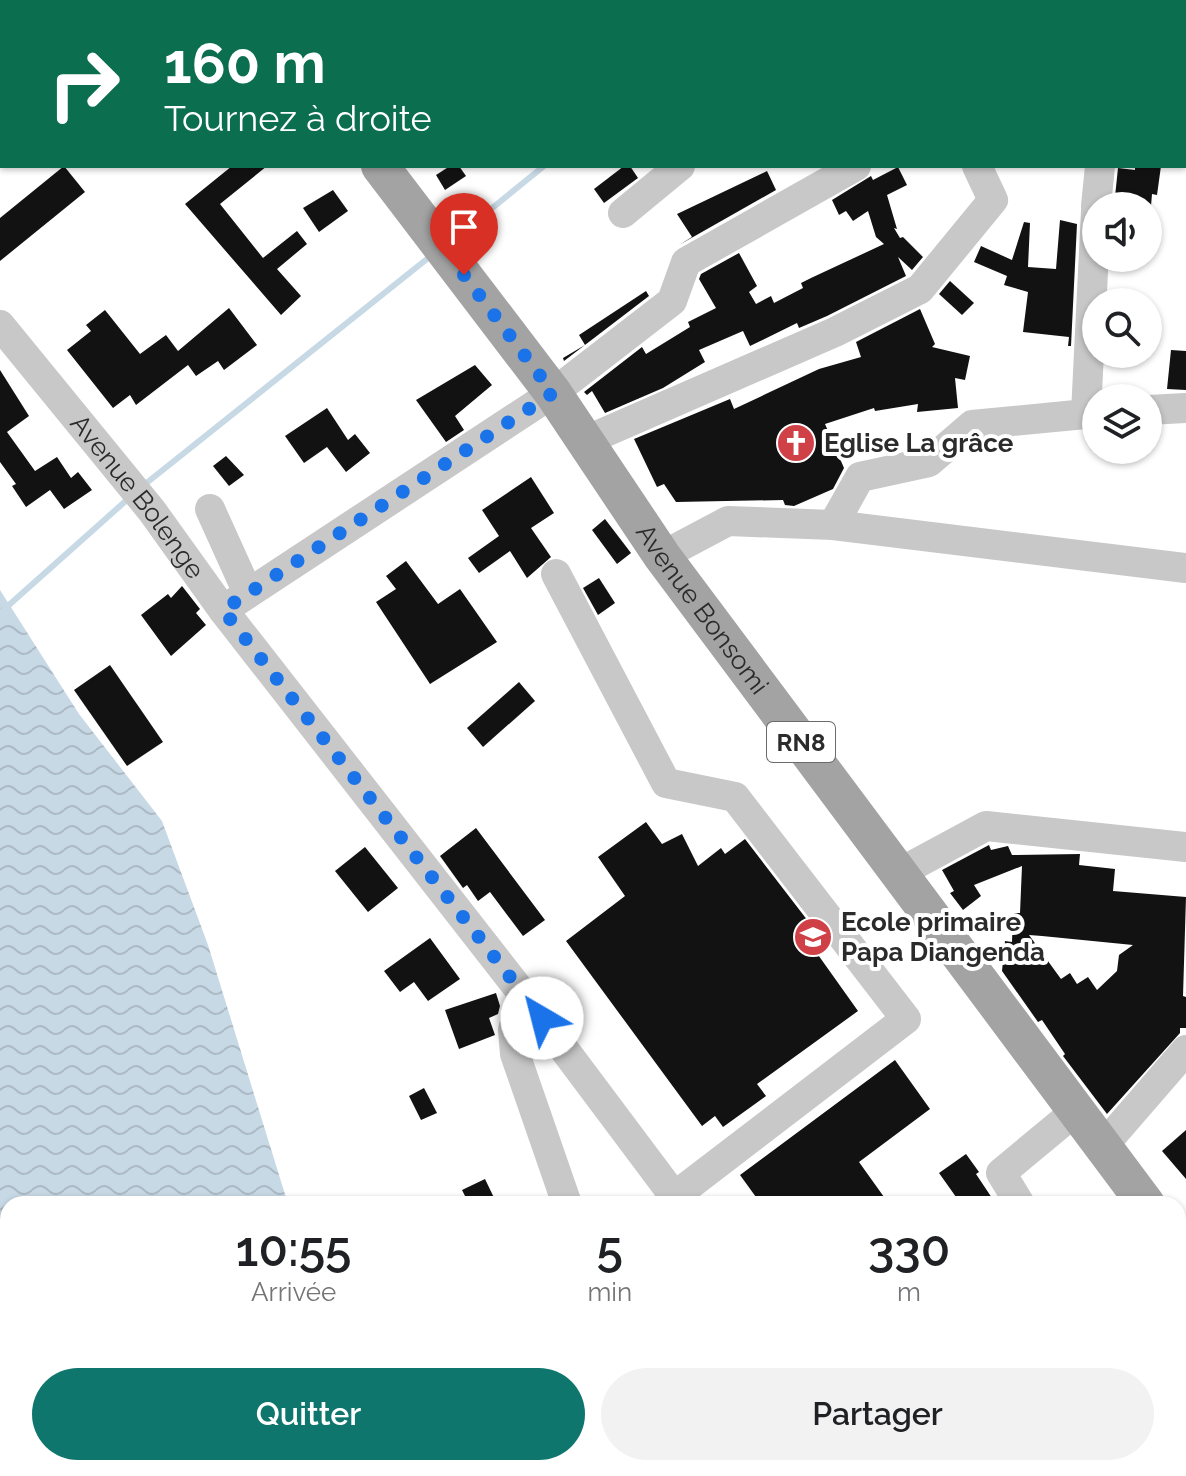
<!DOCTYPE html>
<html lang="fr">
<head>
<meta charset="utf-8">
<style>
	:root { --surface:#fff; --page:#f2f2f2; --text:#202124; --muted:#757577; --accent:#0f766e }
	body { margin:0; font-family:Raleway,sans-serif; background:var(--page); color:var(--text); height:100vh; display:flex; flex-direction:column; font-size:30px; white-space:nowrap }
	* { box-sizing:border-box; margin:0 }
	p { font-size:26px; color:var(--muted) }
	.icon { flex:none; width:44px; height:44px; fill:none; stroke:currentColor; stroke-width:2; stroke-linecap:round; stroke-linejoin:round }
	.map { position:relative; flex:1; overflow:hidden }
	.side { position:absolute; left:0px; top:1196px; width:1186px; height:280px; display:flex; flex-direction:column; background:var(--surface); border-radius:24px 24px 0 0; box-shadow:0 2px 6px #0004 }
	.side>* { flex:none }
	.banner { position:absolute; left:0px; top:0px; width:1186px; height:168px; box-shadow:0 2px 6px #0004; background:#0b6e4f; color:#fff; overflow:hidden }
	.fabs { position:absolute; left:1082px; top:192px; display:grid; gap:16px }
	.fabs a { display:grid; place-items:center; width:80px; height:80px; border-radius:50%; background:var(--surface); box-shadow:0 2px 6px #0004; font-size:40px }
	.pin { position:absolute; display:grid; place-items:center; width:68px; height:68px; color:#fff; margin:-82px -34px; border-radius:50% 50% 50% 0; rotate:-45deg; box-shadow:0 0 8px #0007 }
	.pin .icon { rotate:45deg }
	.me { position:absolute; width:88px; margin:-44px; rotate:323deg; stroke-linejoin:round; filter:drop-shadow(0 0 6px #0008) }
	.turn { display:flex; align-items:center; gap:28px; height:168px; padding:0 32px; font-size:36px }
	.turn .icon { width:104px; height:104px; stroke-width:2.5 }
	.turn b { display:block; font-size:56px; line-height:68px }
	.eta { display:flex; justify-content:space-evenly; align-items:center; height:136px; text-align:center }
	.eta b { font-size:48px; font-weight:600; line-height:56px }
	.button { display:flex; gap:16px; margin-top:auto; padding:16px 32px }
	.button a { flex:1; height:92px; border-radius:48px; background:var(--accent); color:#fff; font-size:32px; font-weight:600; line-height:92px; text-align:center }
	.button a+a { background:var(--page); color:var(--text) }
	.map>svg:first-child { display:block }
</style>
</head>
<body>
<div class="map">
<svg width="1186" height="1476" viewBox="0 0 1186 1476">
	<defs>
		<pattern id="water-waves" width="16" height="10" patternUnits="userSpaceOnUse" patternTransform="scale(2)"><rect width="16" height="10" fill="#c8d9e6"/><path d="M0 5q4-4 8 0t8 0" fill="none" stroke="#acbac5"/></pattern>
	</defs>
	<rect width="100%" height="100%" fill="#fff"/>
	<!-- water -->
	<path fill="url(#water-waves)" d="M0,590l79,124 83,107 46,124 80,259h-280v264h398l4,8h-410z"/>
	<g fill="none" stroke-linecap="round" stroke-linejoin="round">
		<!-- stream -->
		<g stroke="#c8d9e6" stroke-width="6">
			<path d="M749,2l2,-2"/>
			<path d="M454,239l90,-73"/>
			<path d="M144,485l288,-230"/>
			<path d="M0,613l129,-115"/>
			<path d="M1178,1224l8,11"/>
		</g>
	</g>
	<!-- building -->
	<g fill="#121212" fill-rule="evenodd">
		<path d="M64,166l21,26 -85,69v-43z"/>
		<path d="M232,166h35l-47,38 43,54 34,-27 10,13 -30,25 24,27 -20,19 -96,-111z"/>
		<path d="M450,166h9l7,10 -21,14 -9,-15z"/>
		<path d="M624,166h6l8,12 -34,25 -10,-14z"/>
		<path d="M1135,166h26l-4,29 -5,-1 -1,12h-37l4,-38 17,2z"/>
		<path d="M898,167l9,18 -20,10 10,34 -3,-1 6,10 3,-1 20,20 -11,13 -14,-13 8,19 -79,40 -28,12 -2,-5 -47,23 -7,-15 -44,19 6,12 -42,26 -58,25 -13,-22 -5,4 -3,-3 58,-45 4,7 44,-27 -2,-5 28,-14 -17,-29 2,-5 38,-21 18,33 -8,6 7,12 15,-8 3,7 29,-15 -2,-5 10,-5 73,-34 -8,-7 -8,-26 -15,10 -7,-10 -7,4 -7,-15 39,-24 2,4z"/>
		<path d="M767,171l9,19 -97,55 13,-8 -15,-23z"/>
		<path d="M333,190l15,21 -29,21 -16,-24z"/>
		<path d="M1060,220l17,4 -6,122h-3l1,-9 -46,-5 5,-40 -24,-7 3,-9 -33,-14 7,-16 31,14 12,-38 6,1 -2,44 28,2z"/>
		<path d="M950,281l24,22 -12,12 -23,-21z"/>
		<path d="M646,291l3,5 -85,65 -1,-3 22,-13 -6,-10z"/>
		<path d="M229,308l28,37 -33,25 -6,-9 -22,15 -8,-11 -52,40 -6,-10 -17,13 -46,-58 24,-19 -5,-6 19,-15 35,44 26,-19 12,16z"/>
		<path d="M920,309l15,35 -3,3 38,9 -5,24 -10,-2 3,30 -41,4 1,-8 -43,7 -1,-3 -49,16 19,44 -11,21 -39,17 -9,-1 -2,-5 -107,2 -12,-18 -7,3 -23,-48 96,-40 4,10 85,-40 42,-12 -5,-15z"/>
		<path d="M1171,350l15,1v39l-19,-1z"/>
		<path d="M475,365l17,20 -37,31 9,14 -18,12 -30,-42z"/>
		<path d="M0,370l29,46 -22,16 28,39 22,-14 14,21 7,-6 14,18 -28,19 -14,-19 -24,17 -14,-21 4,-2 -16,-22z"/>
		<path d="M327,408l21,32 7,-6 15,19 -24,19 -19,-25 -23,16 -19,-27z"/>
		<path d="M226,456l18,19 -15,11 -16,-20z"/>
		<path d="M531,477l23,36 -23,15 20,29 -24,21 -17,-27 -31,22 -11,-15 31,-22 -17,-26z"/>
		<path d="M605,519l26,34 -14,11 -25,-34z"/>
		<path d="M406,561l32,43 22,-15 37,53 -67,42 -54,-82 20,-13 -10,-13z"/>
		<path d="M599,578l16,25 -17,12 -15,-27z"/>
		<path d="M182,586l18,23 -4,4 10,12 -35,31 -30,-41 27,-21 3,4z"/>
		<path d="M110,665l53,77 -36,24 -53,-76z"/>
		<path d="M519,682l16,19 -52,46 -16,-19z"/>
		<path d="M646,822l16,22 20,-10 16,32 23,-18 4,6 20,-15 63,82 -9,7 59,83 -101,73 9,12 -43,31 -8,-11 -13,10 -136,-185 59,-45 -27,-39z"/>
		<path d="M476,828l69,92 -22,16 -33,-44 -12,9 -11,-16 -4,3 -23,-32z"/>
		<path d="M989,845l2,5 17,-4 4,9 68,-1 -1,11 36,4 -2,22 73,6 -3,99 3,1v31h-6v5l-73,81 -44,-58 2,-2 -23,-34 -4,2 -36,-51 3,-30 7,1 1,-29h7l2,-47 -48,19 7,11 -18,14 -13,-17 4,-2 -12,-21zM1029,935l13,1 91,9 -14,10 -2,16 -20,19 -9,-13 -11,7 -7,-11 -9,6z"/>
		<path d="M365,847l33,41 -30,24 -33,-41z"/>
		<path d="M430,938l30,41 -32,22 -14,-19 -14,10 -16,-21z"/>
		<path d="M496,993l4,13 -2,8 -9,4 6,17 -36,14 -14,-39z"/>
		<path d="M895,1060l35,49 -71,53 30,42h-128l-21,-29z"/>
		<path d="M424,1088l13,25 -16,7 -12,-24z"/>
		<path d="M1186,1130v49l-24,-28z"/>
		<path d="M966,1154l13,18 -3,2 20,30h-35l-22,-31z"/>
		<path d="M485,1179l12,25h-28l-7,-14z"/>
	</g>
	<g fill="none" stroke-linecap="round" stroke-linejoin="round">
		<!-- minor -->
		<g stroke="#c8c8c8" stroke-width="30">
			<path d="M879,2l3,-2"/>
			<path d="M1115,2v-2"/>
			<path d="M1096,206l4,-40"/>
			<path d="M623,213l57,-47"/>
			<path id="s1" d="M0,325l152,186 71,99 299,383 158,211"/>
			<path d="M1148,410l38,-2"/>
			<path d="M1086,413l10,-202"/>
			<path d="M585,441l250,-109 85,-43 73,-89 -16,-34"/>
			<path d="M210,509l38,84"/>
			<path d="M833,525l27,-48 69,-15 43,-37 124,-12"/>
			<path d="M662,556l66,-35 105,4 353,43"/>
			<path d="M556,574l110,209 69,14 171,222 -231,177"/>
			<path d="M223,610l330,-217 119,-92 14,-39 170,-96"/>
			<path d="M899,873l87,-47 200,21"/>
			<path d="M522,993l-9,37 2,24 52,150"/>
			<path d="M1103,1146l83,-96"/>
			<path d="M1020,1204l-19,-31 76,-63"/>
			<path d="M577,1468l9,8"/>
			<path d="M660,1468l2,8"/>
			<path d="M840,1468l5,8"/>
		</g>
		<!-- major -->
		<g stroke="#a3a3a3" stroke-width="38">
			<path d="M257,0l1,2"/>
			<path id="s2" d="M380,166l173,227 109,163 484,648"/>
			<path d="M1178,1247l8,11"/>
		</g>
	</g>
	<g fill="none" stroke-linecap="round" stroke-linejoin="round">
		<!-- route -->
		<path stroke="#1a73e8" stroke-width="14" stroke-dasharray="0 25.2" d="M464,275l89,118 -330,217 319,408"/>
	</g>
	<!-- icons -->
	<defs>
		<g id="church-disc" transform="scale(2)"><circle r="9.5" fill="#cf4147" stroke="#fff"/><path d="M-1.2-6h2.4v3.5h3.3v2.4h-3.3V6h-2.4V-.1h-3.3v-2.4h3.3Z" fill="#fff"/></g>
		<g id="school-disc" transform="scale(2)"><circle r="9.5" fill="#cf4147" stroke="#fff"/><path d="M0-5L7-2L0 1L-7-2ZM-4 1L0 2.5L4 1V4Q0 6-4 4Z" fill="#fff"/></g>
	</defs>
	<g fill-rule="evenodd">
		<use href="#church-disc" x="796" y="443"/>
		<use href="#school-disc" x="813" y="937"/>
	</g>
	<g text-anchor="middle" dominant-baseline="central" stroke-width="8" stroke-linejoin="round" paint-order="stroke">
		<!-- shield labels -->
		<rect fill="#fff" stroke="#6b6b6b" stroke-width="2" x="767" y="722" width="68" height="40" rx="6"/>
		<g font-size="24" font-weight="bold" fill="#2b2b2b">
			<text x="801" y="742">RN8</text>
		</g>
		<!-- poi labels -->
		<g font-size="26" font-weight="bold" fill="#2b2b2b" stroke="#fff" text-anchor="start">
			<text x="824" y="443">Eglise La grâce</text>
			<text x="841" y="922">Ecole primaire<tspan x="841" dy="30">Papa Diangenda</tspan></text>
		</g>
		<!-- street labels -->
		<g font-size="26" fill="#2b2b2b" stroke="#fff">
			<text stroke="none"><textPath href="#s1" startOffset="220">Avenue Bolenge</textPath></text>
			<text stroke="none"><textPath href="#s2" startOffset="548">Avenue Bonsomi</textPath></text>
		</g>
	</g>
</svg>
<div class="fabs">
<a><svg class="icon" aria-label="sound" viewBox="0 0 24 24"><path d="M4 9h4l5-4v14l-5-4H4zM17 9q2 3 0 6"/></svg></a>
<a><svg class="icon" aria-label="search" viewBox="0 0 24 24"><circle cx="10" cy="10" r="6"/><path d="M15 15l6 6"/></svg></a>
<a><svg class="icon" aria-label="layers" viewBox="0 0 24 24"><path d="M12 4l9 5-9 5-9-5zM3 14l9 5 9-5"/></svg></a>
</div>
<div class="pin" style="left:464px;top:275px;background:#d93025"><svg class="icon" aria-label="arrive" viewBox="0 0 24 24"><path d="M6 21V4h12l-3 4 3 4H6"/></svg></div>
<svg class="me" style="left:542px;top:1018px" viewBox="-20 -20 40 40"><circle r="19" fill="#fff"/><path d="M0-13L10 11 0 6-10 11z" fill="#1a73e8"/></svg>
<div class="banner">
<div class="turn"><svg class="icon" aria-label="right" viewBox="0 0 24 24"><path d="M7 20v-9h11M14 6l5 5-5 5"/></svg><div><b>160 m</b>Tournez à droite</div></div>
</div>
<section class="side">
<div class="eta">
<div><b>10:55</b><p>Arrivée</p></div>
<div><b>5</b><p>min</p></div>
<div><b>330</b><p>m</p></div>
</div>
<div class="button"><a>Quitter</a><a>Partager</a></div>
</section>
</div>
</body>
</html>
